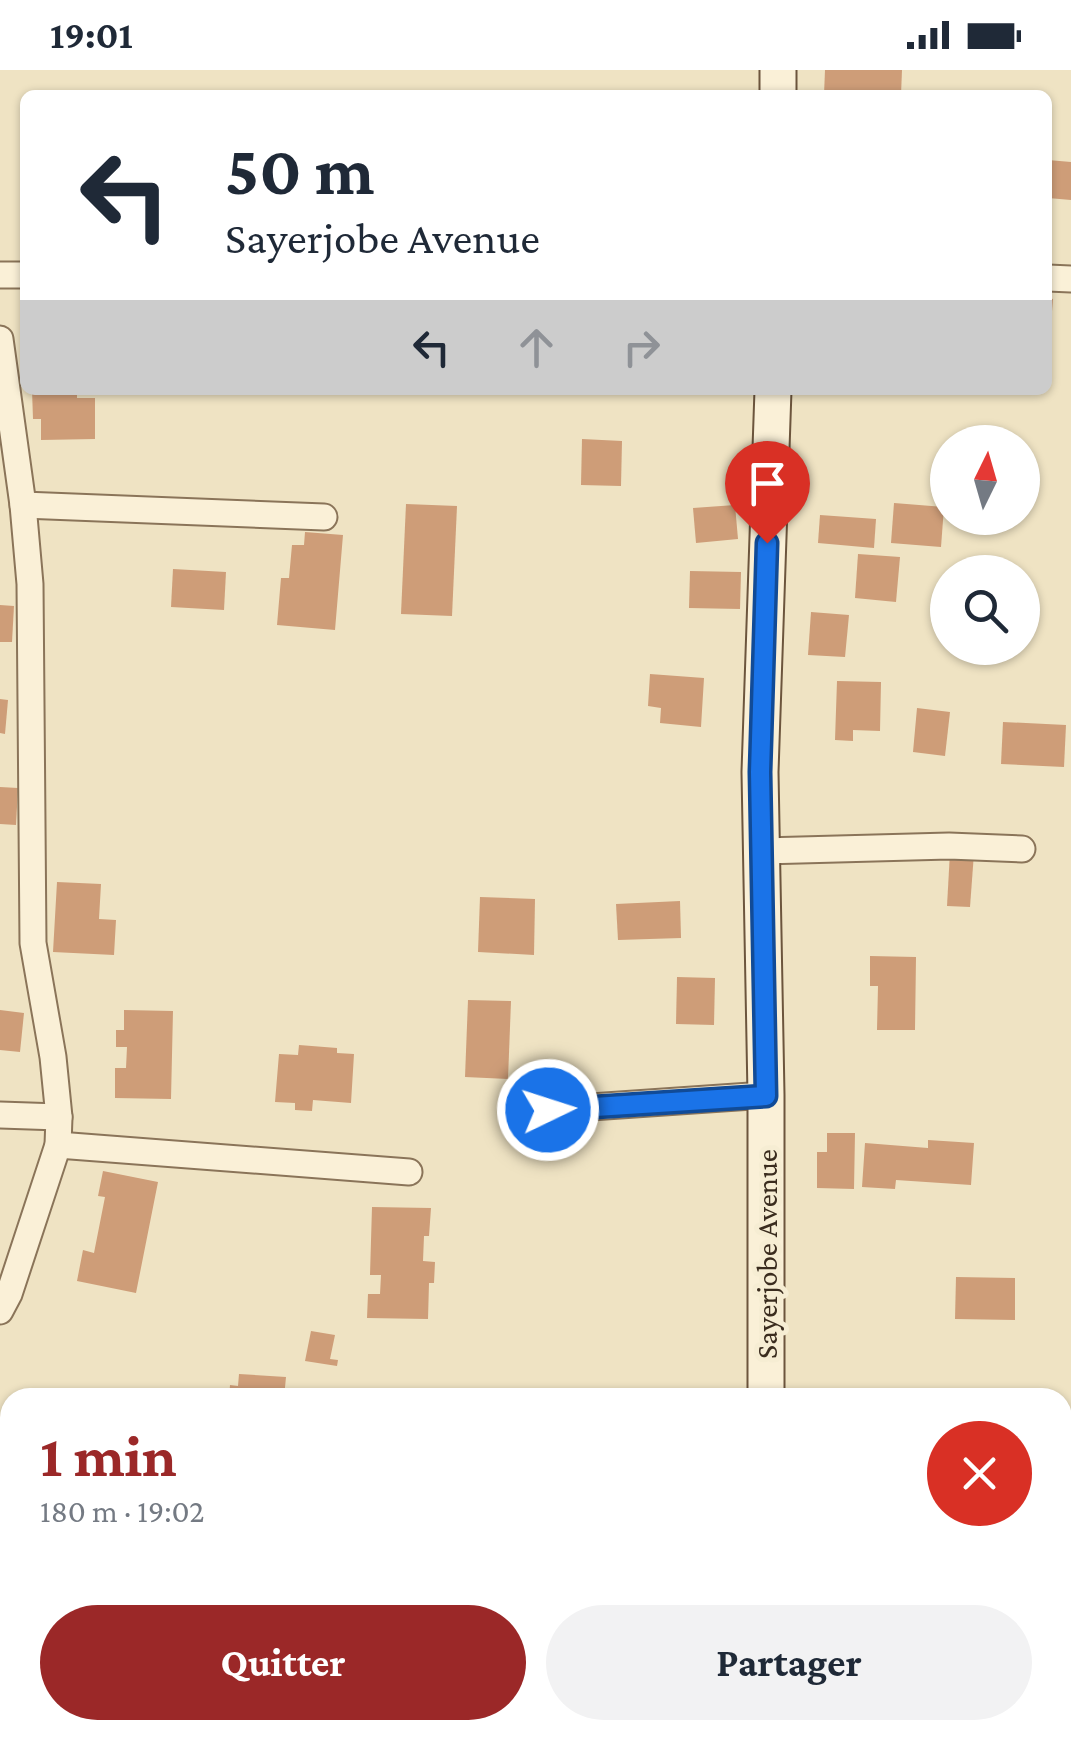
<!DOCTYPE html>
<html lang="fr">
<head>
<meta charset="utf-8">
<style>
	:root { --surface:#fff; --page:#f2f2f3; --text:#1f2937; --muted:#747a83; --accent:#9b2828 }
	body { margin:0; font-family:"Crimson Pro",serif; background:var(--page); color:var(--text); height:100vh; display:flex; flex-direction:column; font-size:38px; white-space:nowrap }
	* { box-sizing:border-box; margin:0 }
	p { font-size:32px; color:var(--muted) }
	.icon { flex:none; width:55px; height:55px; fill:none; stroke:currentColor; stroke-width:2; stroke-linecap:round; stroke-linejoin:round }
	.map { position:relative; flex:1; overflow:hidden }
	.panel { position:absolute; left:0px; top:1318px; width:1072px; height:352px; display:flex; flex-direction:column; background:var(--surface); border-radius:30px 30px 0 0; box-shadow:0 2px 8px #0004 }
	.panel>* { flex:none }
	.top-card { position:absolute; left:20px; top:20px; width:1032px; height:305px; border-radius:15px; box-shadow:0 2px 8px #0004; background:#fff; color:var(--text); overflow:hidden }
	.needle { width:65px; rotate:5deg }
	.buttons { position:absolute; left:930px; top:355px; display:grid; gap:20px }
	.buttons a { display:grid; place-items:center; width:110px; height:110px; border-radius:50%; background:var(--surface); box-shadow:0 2px 8px #0004; font-size:50px }
	.pin { position:absolute; display:grid; place-items:center; width:85px; height:85px; color:#fff; margin:-102px -42px; border-radius:50% 50% 50% 0; rotate:-45deg; box-shadow:0 0 10px #0007 }
	.pin .icon { rotate:45deg }
	.me { position:absolute; width:110px; margin:-55px; rotate:86deg; stroke-linejoin:round; filter:drop-shadow(0 0 8px #0008) }
	.turn { display:flex; align-items:center; gap:35px; height:210px; padding:0 40px; font-size:45px }
	.turn .icon { width:130px; height:130px; stroke-width:2.5 }
	.turn b { display:block; font-size:70px; line-height:85px }
	.lanes { display:flex; align-items:center; height:95px; padding:0 40px; background:#0003; justify-content:center; gap:50px; direction:ltr }
	.lanes .off { opacity:.35 }
	.round { display:grid; place-items:center; flex:none; width:105px; height:105px; border-radius:52px; background:var(--page) }
	.overview { display:flex; align-items:center; justify-content:space-between; height:170px; padding:0 40px }
	h1 { font-size:60px; font-weight:700; line-height:75px; color:var(--accent) }
	.primary-button { display:flex; gap:20px; margin-top:auto; padding:20px 40px }
	.primary-button a { flex:1; height:115px; border-radius:60px; background:var(--accent); color:#fff; font-size:40px; font-weight:700; line-height:115px; text-align:center }
	.primary-button a+a { background:var(--page); color:var(--text) }
	.status { display:flex; justify-content:space-between; align-items:center; height:70px; padding:0 50px; background:var(--surface); direction:ltr }
	.status svg { height:28px; fill:currentColor }
	.map>svg:first-child { display:block }
</style>
</head>
<body>
<div class="status"><b>19:01</b><svg viewBox="0 0 49 12"><path d="M0 12V9h3v3zM5 12V6h3v6zM10 12V3h3v9zM15 12V0h3v12zM26 1h20v11H26zM47 4h2v5h-2z"/></svg></div>
<div class="map">
<svg width="1071" height="1669" viewBox="0 0 1071 1669">
	<rect width="100%" height="100%" fill="#efe3c3"/>
	<!-- building -->
	<g fill="#ce9d78">
		<path d="M825,0h77l-1,25h-77z"/>
		<path d="M1048,90l23,2v38l-23,-2z"/>
		<path d="M1048,228l5,1 -3,37h-2z"/>
		<path d="M32,320h45v8h18v41l-54,1v-21h-8z"/>
		<path d="M582,369l40,2 -1,45 -40,-1z"/>
		<path d="M894,433l50,4 -3,40 -50,-4z"/>
		<path d="M406,434l51,2 -5,110 -51,-2z"/>
		<path d="M735,435l3,34 -42,4 -3,-35z"/>
		<path d="M820,445l56,4 -2,29 -56,-5z"/>
		<path d="M305,462l38,3 -8,95 -58,-5 4,-47h8l3,-33h12z"/>
		<path d="M858,484l42,3 -4,45 -41,-4z"/>
		<path d="M173,499l53,3 -2,38 -53,-3z"/>
		<path d="M690,501l51,1 -1,37 -51,-1z"/>
		<path d="M0,535l14,1 -2,36h-12z"/>
		<path d="M811,542l38,3 -4,42 -37,-2z"/>
		<path d="M650,604l54,4 -3,49 -41,-4 1,-15 -13,-2z"/>
		<path d="M837,611l44,1 -1,49 -27,-1v11l-18,-1z"/>
		<path d="M0,629l8,1 -3,34 -5,-1z"/>
		<path d="M917,638l33,4 -5,44 -32,-4z"/>
		<path d="M1003,652l63,3 -2,42 -63,-3z"/>
		<path d="M0,717l18,1 -2,37 -16,-1z"/>
		<path d="M950,782l24,1 -4,54 -23,-1z"/>
		<path d="M57,812l44,2 -2,35 17,1 -2,35 -61,-3z"/>
		<path d="M480,827l55,2 -1,56 -56,-3z"/>
		<path d="M680,831l1,37 -63,2 -2,-36z"/>
		<path d="M870,886l46,1 -1,73h-38l1,-44h-8z"/>
		<path d="M677,907l38,1 -1,47 -38,-1z"/>
		<path d="M468,930l43,1 -3,78 -43,-2z"/>
		<path d="M0,940l24,3 -4,39 -20,-2z"/>
		<path d="M124,940l49,1 -2,88 -56,-1v-30h11l1,-21h-11v-17h8z"/>
		<path d="M299,975l38,3v5l17,1 -3,49 -38,-3 -1,11 -17,-1v-7l-20,-1 4,-48 19,1z"/>
		<path d="M827,1063h28l-1,56 -37,-1v-36h10z"/>
		<path d="M928,1070l46,3 -3,42 -75,-5 -1,9 -33,-2 3,-44 63,5z"/>
		<path d="M103,1101l55,11 -22,111 -59,-12 6,-31 11,3 11,-56 -7,-1z"/>
		<path d="M372,1137l59,1 -2,28h-5l-1,25 12,1 -1,21h-5l-1,36 -61,-1 1,-24h12l1,-19h-11z"/>
		<path d="M956,1207l59,1v42l-60,-1z"/>
		<path d="M311,1261l24,4 -5,24 8,1 -1,6 -32,-5z"/>
		<path d="M239,1304l47,3 -2,21h-55l1,-13 8,1z"/>
		<path d="M162,1660h45l-1,9h-45z"/>
		<path d="M212,1660h62v9h-63z"/>
		<rect x="326" y="1660" width="69" height="9"/>
		<path d="M681,1660h28l-1,9h-27z"/>
		<path d="M890,1660h49l-2,9h-48z"/>
	</g>
	<g fill="none" stroke-linecap="round" stroke-linejoin="round">
		<!-- street casing -->
		<g stroke="#8a7459" stroke-width="29">
			<g id="street">
				<path d="M0,205h25"/>
				<path d="M1048,208l23,1"/>
				<path d="M0,269l23,166 7,79 3,359 20,114 6,60 -1,28 -49,149 -9,17"/>
				<path d="M23,435l301,12"/>
				<path d="M763,781l186,-5 73,3"/>
				<path d="M547,1040l219,-15"/>
				<path d="M0,1045l59,2"/>
				<path d="M58,1075l351,27"/>
				<path d="M0,1500l10,2"/>
				<path d="M1062,1603l9,1"/>
			</g>
		</g>
		<!-- secondary casing -->
		<g stroke="#6c553d" stroke-width="39">
			<g id="secondary">
				<path d="M778,25v-25"/>
				<path d="M766,1328v-303l-6,-323 13,-382"/>
				<path d="M772,1660v9"/>
			</g>
		</g>
		<!-- street -->
		<use href="#street" stroke="#faf0d7" stroke-width="25"/>
		<!-- secondary -->
		<use href="#secondary" stroke="#faf0d7" stroke-width="35"/>
	</g>
	<g fill="none" stroke-linecap="round" stroke-linejoin="round">
		<!-- route casing -->
		<g stroke="#114b97" stroke-width="25">
			<path id="route" d="M548,1040l218,-14 -6,-324 7,-229"/>
		</g>
		<!-- route -->
		<use href="#route" stroke="#1a73e8" stroke-width="18"/>
	</g>
	<g text-anchor="middle" dominant-baseline="central" stroke-width="10" stroke-linejoin="round" paint-order="stroke">
		<!-- street labels -->
		<g font-size="30" fill="#3a2c1e" stroke="#f6edd3">
			<text transform="translate(766 1184) rotate(-90)">Sayerjobe Avenue</text>
		</g>
	</g>
</svg>
<div class="buttons">
<a><svg class="needle" viewBox="-14 -14 28 28"><path d="M0-13l5 13h-10z" fill="#e53935"/><path d="M0 13l5-13h-10z" fill="#747a83"/></svg></a>
<a><svg class="icon" aria-label="search" viewBox="0 0 24 24"><circle cx="10" cy="10" r="6"/><path d="M15 15l6 6"/></svg></a>
</div>
<div class="pin" style="left:767px;top:473px;background:#d93025"><svg class="icon" aria-label="arrive" viewBox="0 0 24 24"><path d="M6 21V4h12l-3 4 3 4H6"/></svg></div>
<svg class="me" style="left:548px;top:1040px" viewBox="-20 -20 40 40"><circle r="17" fill="#1a73e8" stroke="#fff" stroke-width="3"/><path d="M0-11L8 9 0 5-8 9z" fill="#fff"/></svg>
<div class="top-card">
<div class="turn"><svg class="icon" aria-label="left" viewBox="0 0 24 24"><path d="M17 20v-9H6M10 6l-5 5 5 5"/></svg><div><b>50 m</b>Sayerjobe Avenue</div></div>
<div class="lanes"><svg class="icon" aria-label="left" viewBox="0 0 24 24"><path d="M17 20v-9H6M10 6l-5 5 5 5"/></svg><svg class="icon off" aria-label="ahead" viewBox="0 0 24 24"><path d="M12 20V5M6 11l6-6 6 6"/></svg><svg class="icon off" aria-label="right" viewBox="0 0 24 24"><path d="M7 20v-9h11M14 6l5 5-5 5"/></svg></div>
</div>
<section class="panel">
<div class="overview"><div><h1>1 min</h1><p>180 m · 19:02</p></div><a class="round" style="background:#d93025;color:#fff"><svg class="icon" aria-label="close" viewBox="0 0 24 24"><path d="M6 6l12 12M18 6L6 18"/></svg></a></div>
<div class="primary-button"><a>Quitter</a><a>Partager</a></div>
</section>
</div>
</body>
</html>
